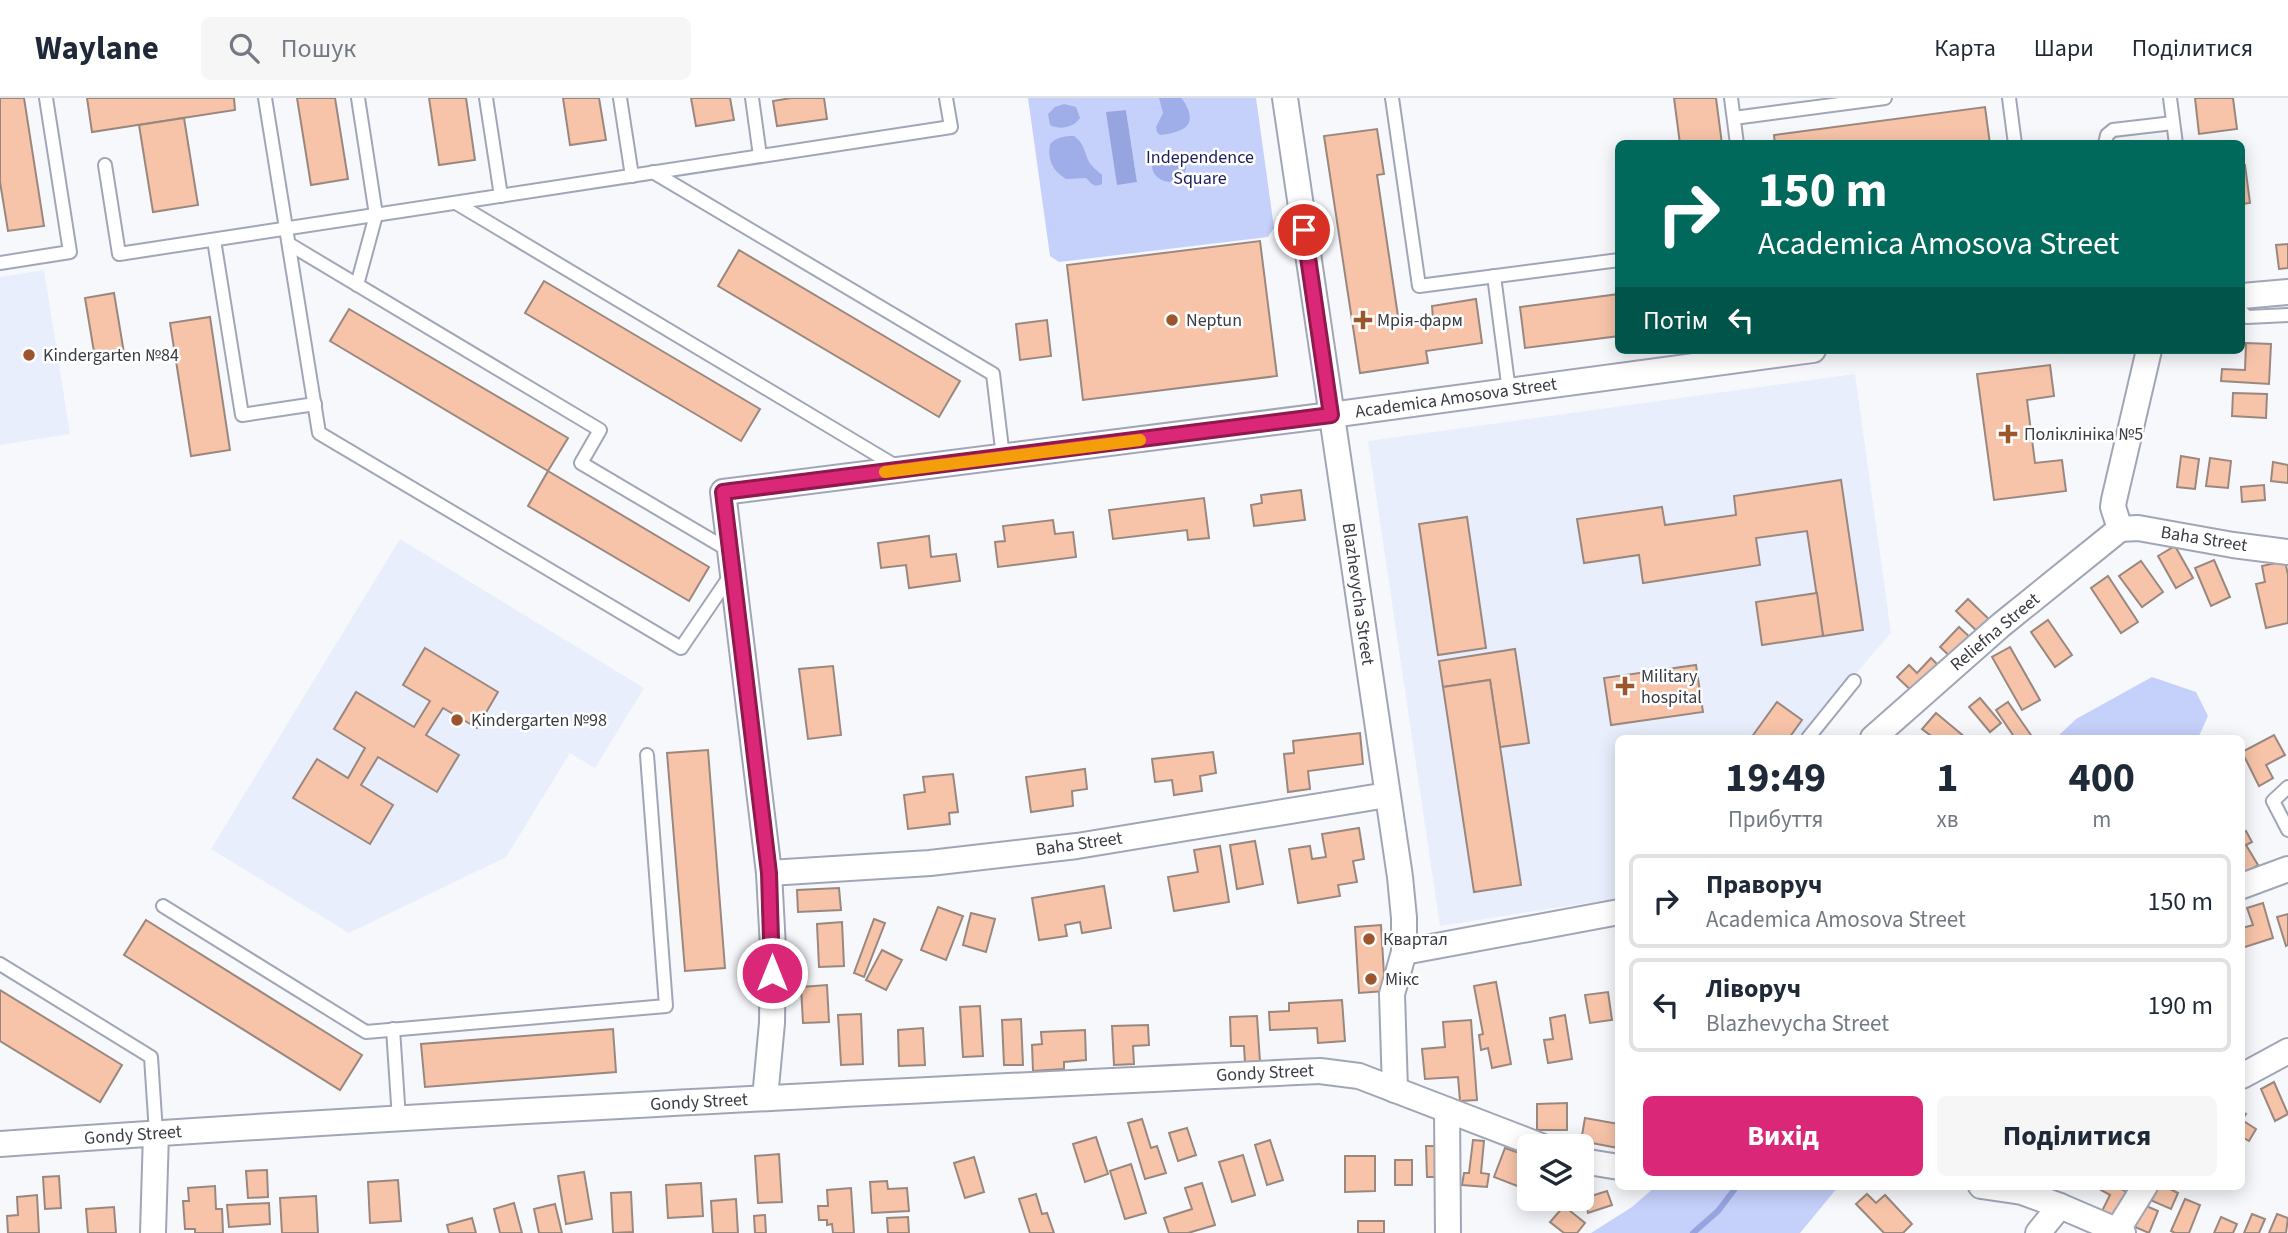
<!DOCTYPE html>
<html lang="uk">
<head>
<meta charset="utf-8">
<style>
	:root { --surface:#fff; --page:#f6f6f7; --text:#1f2937; --muted:#747a83; --line:#e0e1e3; --accent:#db2777 }
	body { margin:0; font-family:"Source Sans 3",sans-serif; background:var(--page); color:var(--text); height:100vh; display:flex; flex-direction:column; font-size:26px; white-space:nowrap }
	* { box-sizing:border-box; margin:0 }
	p { font-size:23px; color:var(--muted) }
	.icon { flex:none; width:38px; height:38px; fill:none; stroke:currentColor; stroke-width:2; stroke-linecap:round; stroke-linejoin:round }
	.map { position:relative; flex:1; overflow:hidden }
	.sheet { position:absolute; left:1615px; top:637px; width:630px; height:455px; display:flex; flex-direction:column; background:var(--surface); border-radius:10px; box-shadow:0 4px 18px #0003 }
	.sheet>* { flex:none }
	.guide { position:absolute; left:1615px; top:42px; width:630px; height:214px; border-radius:10px; box-shadow:0 4px 18px #0003; background:#00695c; color:#fff; overflow:hidden }
	.tools { position:absolute; left:1517px; top:1036px; display:grid; gap:14px }
	.tools a { display:grid; place-items:center; width:77px; height:77px; border-radius:10px; background:var(--surface); box-shadow:0 4px 18px #0003; font-size:35px }
	.pin { position:absolute; display:grid; place-items:center; width:60px; height:60px; color:#fff; margin:-30px; border:4px solid #fff; border-radius:50%; box-shadow:0 2px 7px #0007 }
	.me { position:absolute; width:77px; margin:-38px; rotate:0deg; stroke-linejoin:round; filter:drop-shadow(0 0 5px #0008) }
	.turn { display:flex; align-items:center; gap:24px; height:147px; padding:0 28px; font-size:32px }
	.turn .icon { width:91px; height:91px; stroke-width:2.5 }
	.turn b { display:block; font-size:49px; line-height:60px }
	.then { display:flex; align-items:center; height:66px; padding:0 28px; background:#0003; gap:14px; font-size:26px }
	.eta { display:flex; justify-content:space-evenly; align-items:center; height:119px; text-align:center }
	.eta b { font-size:42px; font-weight:700; line-height:49px }
	.button { display:flex; gap:14px; margin-top:auto; padding:14px 28px }
	.button a { flex:1; height:80px; border-radius:10px; background:var(--accent); color:#fff; font-size:28px; font-weight:700; line-height:80px; text-align:center }
	.button a+a { background:var(--page); color:var(--text) }
	ul { padding:0; list-style:none }
	li { display:flex; align-items:center; gap:21px; height:94px; margin:0 14px 10px; padding:0 14px; border:4px solid var(--line); border-radius:10px }
	li div { flex:1 }
	li b { display:block; font-size:26px }
	li em { font-style:normal }
	header { display:flex; align-items:center; gap:42px; box-sizing:border-box; height:98px; padding:0 35px; background:var(--surface); border-bottom:2px solid var(--line) }
	header strong { font-size:33px }
	nav { display:flex; gap:38px; margin-inline-start:auto; font-size:24px }
	.search { width:490px; height:63px; background:var(--page); display:flex; align-items:center; gap:18px; box-sizing:border-box; padding:0 24px; border-radius:10px; color:var(--muted); font-size:26px }
	.map>svg:first-child { display:block }
</style>
</head>
<body>
<header>
<strong>Waylane</strong>
<div class="search"><svg class="icon" aria-label="search" viewBox="0 0 24 24"><circle cx="10" cy="10" r="6"/><path d="M15 15l6 6"/></svg>Пошук</div>
<nav><a>Карта</a><a>Шари</a><a>Поділитися</a></nav>
</header>
<div class="map">
<svg width="2288" height="1135" viewBox="0 0 2288 1135">
	<rect width="100%" height="100%" fill="#f7f8fc"/>
	<!-- built -->
	<g fill="#e9eefd">
		<path d="M44,172l26,164 -70,11v-168z"/>
		<path d="M1855,276l36,259 -91,105h-181v160l-179,28 -72,-485z"/>
		<path d="M400,441l244,149 -49,80 -25,-15 -64,104 -157,76 -138,-84z"/>
	</g>
	<!-- green -->
	<g fill="#c5d0fb" fill-rule="evenodd">
		<path d="M1028,0h228l18,130 -6,9 -209,25 -9,-6zM1126,12l11,72 -31,-69z"/>
		<path d="M2152,579l44,15 12,24 -10,22h-142l20,-19z"/>
		<path d="M1655,1089v-1l183,1 -38,46h-209l41,-26z"/>
	</g>
	<!-- forest -->
	<g fill="#9faee9">
		<path d="M1159,0h22l2,2c16,25 2,32 -23,35l-3,-3 -1,-5 7,-14z"/>
		<path d="M1064,6l12,3 4,11c-7,10 -20,12 -30,7l-2,-11 7,-7z"/>
		<path d="M1074,38c11,8 10,16 15,26 3,5 9,9 13,13v9c-8,4 -10,0 -16,-6l-20,1c-13,-8 -19,-19 -16,-35 7,-7 14,-8 24,-8z"/>
		<path d="M1166,54c10,2 19,6 20,17 -15,32 -55,-5 -20,-17z"/>
	</g>
	<!-- water -->
	<path fill="#96a5df" d="M1126,12l11,72 -20,3 -11,-73z"/>
	<g fill="none" stroke-linecap="round" stroke-linejoin="round">
		<!-- stream -->
		<path stroke="#96a5df" stroke-width="6" d="M1693,1135l25,-22 19,-25"/>
	</g>
	<!-- building -->
	<g fill="#f7c4a9" stroke="#9a887f" stroke-width="2">
		<path d="M0,0h24l20,128 -36,5 -8,-49z"/>
		<path d="M87,0h147l1,12 -143,22z"/>
		<path d="M297,0h38l13,81 -37,6z"/>
		<path d="M429,0h37l9,62 -36,5z"/>
		<path d="M563,0h36l7,42 -36,5z"/>
		<path d="M691,0h39l4,22 -38,6z"/>
		<path d="M791,0h33l3,21 -50,7 -4,-25z"/>
		<path d="M1674,0h42l6,46h-42z"/>
		<path d="M2195,0h38l4,31 -38,5z"/>
		<path d="M1985,9l5,37h-215l-1,-9z"/>
		<path d="M184,20l14,87 -45,7 -14,-87z"/>
		<path d="M1377,31l7,45 -7,1 22,148 34,-5 -1,-12 44,-7 6,44 -56,8 2,12 -68,10 -36,-237z"/>
		<path d="M2245,67l5,38 -8,1v-38z"/>
		<path d="M1260,143l17,135 -194,24 -16,-135z"/>
		<path d="M2288,146v24l-9,1 -3,-24z"/>
		<path d="M739,152l221,131 -21,36 -221,-131z"/>
		<path d="M544,183l216,128 -19,32 -216,-128z"/>
		<path d="M114,195l10,60 -29,5 -10,-60z"/>
		<path d="M1619,196v42l-94,12 -5,-41z"/>
		<path d="M349,211l219,129 -20,33 -218,-130z"/>
		<path d="M210,219l20,133 -39,6 -21,-133z"/>
		<path d="M1047,222l4,36 -31,4 -4,-36z"/>
		<path d="M2246,245l25,1 -2,40 -48,-3 1,-12 23,1z"/>
		<path d="M2050,267l4,31 -27,4 8,63 27,-3 4,31 -72,9 -17,-126z"/>
		<path d="M2233,295l34,1 -1,24 -34,-2z"/>
		<path d="M2181,358l18,3 -4,30 -18,-2z"/>
		<path d="M2210,360l21,3 -3,27 -22,-2z"/>
		<path d="M2273,364l15,3v18l-17,-2z"/>
		<path d="M548,373l161,96 -20,34 -161,-95z"/>
		<path d="M1841,382l22,150 -40,6 -16,-105 -51,7 4,27 -117,18 -4,-28 -55,8 -7,-44 85,-12 3,18 71,-10 -2,-19z"/>
		<path d="M2264,387l1,15 -23,2 -1,-15z"/>
		<path d="M1301,392l4,30 -51,6 -3,-21 11,-2 -1,-8z"/>
		<path d="M1204,400l5,40 -21,2 -1,-10 -74,9 -4,-29z"/>
		<path d="M1467,419l19,131 -48,7 -19,-131z"/>
		<path d="M1053,422l2,14 18,-2 3,25 -78,10 -3,-25 10,-1 -2,-15z"/>
		<path d="M929,438l2,21 25,-3 4,27 -51,7 -3,-23 -25,3 -3,-25z"/>
		<path d="M2175,448l18,32 -17,10 -18,-32z"/>
		<path d="M2214,462l16,37 -19,9 -16,-38z"/>
		<path d="M2141,463l22,31 -21,15 -23,-31z"/>
		<path d="M2285,463l3,14v48l-22,5 -10,-44 9,-2 -3,-16z"/>
		<path d="M2108,478l30,46 -17,11 -30,-45z"/>
		<path d="M1817,495l6,43 -61,9 -6,-43z"/>
		<path d="M1968,501l25,24 -11,13 -26,-25z"/>
		<path d="M2048,522l24,35 -17,12 -24,-35z"/>
		<path d="M1959,529l14,13 -19,20 -14,-13z"/>
		<path d="M2010,549l30,53 -18,10 -30,-53z"/>
		<path d="M425,550l73,44 -21,36 -34,-20 -17,27 33,20 -22,37 -59,-35 -17,28 32,20 -23,39 -77,-46 24,-39 31,19 17,-30 -31,-19 22,-37 58,35 16,-26 -27,-16z"/>
		<path d="M1515,551l14,94 -29,4 -10,-67 -47,7 -4,-26z"/>
		<path d="M1931,560l11,11 -25,27 -20,-19 12,-12 8,8z"/>
		<path d="M1696,567l7,47 -92,13 -7,-47z"/>
		<path d="M833,568l8,69 -33,4 -9,-70z"/>
		<path d="M1490,582l31,205 -47,7 -31,-205z"/>
		<path d="M1980,600l21,25 -11,9 -21,-25z"/>
		<path d="M1777,604l25,18 -13,18h-38z"/>
		<path d="M2008,604l25,36h-18l-19,-28z"/>
		<path d="M1936,615l30,25h-32l-12,-9z"/>
		<path d="M1360,635l3,31 -55,7 2,18 -22,3 -4,-38 10,-1 -1,-12z"/>
		<path d="M2274,637l11,20 -19,10 7,13 -14,8 -17,-34z"/>
		<path d="M708,652l17,218 -40,3 -18,-218z"/>
		<path d="M1213,654l3,21 -16,3 2,15 -28,4 -2,-15 -17,2 -3,-23z"/>
		<path d="M1085,671l2,20 -15,2 1,15 -42,6 -5,-35z"/>
		<path d="M953,676l5,38 -9,1 1,11 -42,5 -4,-34 21,-3 -2,-15z"/>
		<path d="M1359,730l5,31 -11,2 4,21 -19,3 2,11 -42,7 -9,-54 21,-3 2,13 14,-2 -4,-23z"/>
		<path d="M2246,733l6,11 -6,3 12,20 -15,9 -1,-40z"/>
		<path d="M1255,743l8,43 -26,5 -7,-44z"/>
		<path d="M1220,748l9,56 -55,9 -6,-34 30,-5 -4,-22z"/>
		<path d="M1104,788l7,42 -29,5 -2,-11 -15,3 2,11 -28,4 -7,-42z"/>
		<path d="M839,790l2,22 -43,2 -1,-22z"/>
		<path d="M2263,805l10,35 -31,10v-20l11,-3 -6,-17z"/>
		<path d="M938,809l25,9 -17,44 -25,-10z"/>
		<path d="M971,815l24,6 -9,33 -23,-7z"/>
		<path d="M2288,816v31l-2,1 -9,-29z"/>
		<path d="M874,821l11,4 -21,54 -10,-4z"/>
		<path d="M146,822l216,135 -22,35 -216,-135z"/>
		<path d="M842,824l2,44 -25,1 -2,-43z"/>
		<path d="M1381,827l4,66 -26,2 -4,-66z"/>
		<path d="M882,852l20,10 -16,30 -20,-10z"/>
		<path d="M1496,884l15,82 -19,4 -4,-20 -7,2 -2,-15 4,-1 -9,-48z"/>
		<path d="M827,887l2,37 -26,1 -2,-36z"/>
		<path d="M0,892l122,75 -22,37 -100,-61z"/>
		<path d="M1608,894l4,28 -22,3 -5,-28z"/>
		<path d="M1342,902l3,41 -27,2 -1,-15 -47,2 -1,-18 20,-1v-8z"/>
		<path d="M980,908l3,50 -20,1 -3,-50z"/>
		<path d="M861,916l2,50 -22,1 -3,-50z"/>
		<path d="M1565,917l7,44 -24,4 -4,-23 9,-1 -3,-21z"/>
		<path d="M1257,918l3,46 -15,1 -1,-17h-13l-1,-29z"/>
		<path d="M1021,921l2,46h-19l-2,-45z"/>
		<path d="M1471,922l6,80 -17,1 -2,-24 -33,2 -3,-30 23,-2 -2,-25z"/>
		<path d="M1148,927l1,20 -16,1 1,18 -20,1 -2,-39z"/>
		<path d="M923,930l2,37 -26,1 -1,-36z"/>
		<path d="M613,931l3,43 -191,15 -4,-43z"/>
		<path d="M1085,932l1,30 -22,2v7l-31,2 -1,-26 10,-1 -1,-12z"/>
		<path d="M2274,984l14,32 -13,7 -14,-32z"/>
		<path d="M1567,1005v27h-30v-26z"/>
		<path d="M2242,1014l4,2 -4,6 14,9 -7,12 -7,-4z"/>
		<path d="M1585,1020l34,6 -1,24 -37,-7z"/>
		<path d="M1142,1021l9,29 6,-2 9,27 -21,6 -17,-56z"/>
		<path d="M1187,1030l9,27 -18,6 -9,-28z"/>
		<path d="M1096,1039l12,37 -23,8 -12,-38z"/>
		<path d="M1270,1042l13,40 -16,5 -12,-40z"/>
		<path d="M1473,1042l11,1 -3,32 8,1 -2,13 -25,-2 2,-12h5z"/>
		<path d="M1426,1048h15v31h-14z"/>
		<path d="M1505,1050l25,9v34l-36,-14z"/>
		<path d="M779,1056l3,48 -24,1 -3,-47z"/>
		<path d="M1243,1057l12,40 -23,7 -13,-40z"/>
		<path d="M1345,1058h30v35l-30,1z"/>
		<path d="M974,1059l10,35 -19,6 -11,-35z"/>
		<rect x="1395" y="1062" width="17" height="25"/>
		<path d="M1131,1066l15,49 -21,6 -15,-48z"/>
		<path d="M267,1072l1,27 -20,1 -2,-27z"/>
		<path d="M584,1074l8,47 -26,5 -8,-48z"/>
		<path d="M59,1078l2,32 -16,1 -2,-32z"/>
		<path d="M398,1082l3,41 -31,2 -2,-41z"/>
		<path d="M887,1083l1,8 19,-1 2,23 -37,2 -2,-31z"/>
		<path d="M701,1085l2,33 -35,2 -2,-33z"/>
		<path d="M1202,1085l13,42 -27,8h-19l-5,-15 28,-9 -7,-21z"/>
		<path d="M215,1088l1,23h6l1,24h-28v-4h-10l-2,-28h6l-1,-13z"/>
		<path d="M2101,1088h16l14,9 -14,25 -15,-9 8,-16 -11,-6z"/>
		<path d="M2153,1088h11l14,7 -7,16 -23,-10z"/>
		<path d="M851,1090l3,45h-21l-1,-9 -5,1v-5h-8l-1,-14h10l-1,-16z"/>
		<path d="M1607,1093l5,14 -24,8 -3,-15z"/>
		<path d="M631,1094l2,40 -20,1 -2,-40z"/>
		<path d="M1036,1096l6,20 5,-1 7,20h-24l-11,-34z"/>
		<path d="M1867,1096l9,9 9,-8 27,29 -9,9h-19l-28,-29z"/>
		<path d="M37,1097l2,38h-31l-1,-17 11,-1 -1,-18z"/>
		<path d="M316,1098l2,37h-36l-2,-35z"/>
		<path d="M736,1101l2,34h-25l-2,-32z"/>
		<path d="M2185,1101l15,6 -11,28h-14l-4,-2z"/>
		<path d="M269,1105l1,21 -41,3 -2,-22z"/>
		<path d="M514,1105l8,30h-22l-6,-24z"/>
		<path d="M555,1106l7,29h-23l-5,-24z"/>
		<path d="M2144,1107l14,6 -9,22 -14,-6z"/>
		<path d="M1564,1108l21,17 -8,10h-13l-14,-11z"/>
		<path d="M114,1109l2,26h-28l-2,-24z"/>
		<path d="M2252,1116l13,5 -6,14h-15z"/>
		<path d="M2277,1116l11,4 -2,15h-17z"/>
		<path d="M765,1117l1,18h-11l-1,-17z"/>
		<path d="M908,1119l1,16h-21l-1,-15z"/>
		<path d="M2221,1119l16,7 -4,9h-19z"/>
		<path d="M472,1120l4,15h-27l-2,-8z"/>
		<rect x="1358" y="1123" width="26" height="12"/>
	</g>
	<g fill="none" stroke-linecap="round" stroke-linejoin="round">
		<!-- service casing -->
		<g stroke="#a1a6b7" stroke-width="16">
			<g id="service">
				<path d="M265,0l54,335 362,215 49,-72"/>
				<path d="M486,0l15,98"/>
				<path d="M620,0l12,78"/>
				<path d="M752,0l8,58"/>
				<path d="M1392,0l27,188 200,-26"/>
				<path d="M1731,0l6,46"/>
				<path d="M2009,0l6,46"/>
				<path d="M2170,0l6,46"/>
				<path d="M1734,20l151,-20"/>
				<path d="M2105,46l2,-9 6,-5 60,-7"/>
				<path d="M105,67l14,89 832,-127 -5,-29"/>
				<path d="M653,74l340,202 10,83"/>
				<path d="M456,105l443,265"/>
				<path d="M214,142l28,175 73,-11"/>
				<path d="M289,146l311,186 -19,33 149,88"/>
				<path d="M0,165l70,-11 -24,-154"/>
				<path d="M1494,178l15,115"/>
				<path d="M357,187l19,-70 -18,-117"/>
				<path d="M2242,214l5,5 41,-2"/>
				<path d="M1808,640l46,-57"/>
				<path d="M2288,689l-15,14 15,29"/>
				<path d="M163,808l203,126 300,-26 -19,-251"/>
				<path d="M0,866l151,93 5,76"/>
				<path d="M393,931l6,90"/>
			</g>
		</g>
		<!-- minor casing -->
		<g stroke="#a1a6b7" stroke-width="28">
			<g id="minor">
				<path d="M1285,0l115,779 4,41v34l-12,42 3,96"/>
				<path d="M2242,198l46,-4"/>
				<path d="M2120,431l-7,-22 1,-7 35,-150"/>
				<path d="M2120,431l18,-1 95,17 55,7"/>
				<path d="M1873,640l128,-113 119,-96"/>
				<path d="M769,775l161,-10 147,-17 310,-51"/>
				<path d="M2242,788l46,-17"/>
				<path d="M1404,854l215,-40"/>
				<path d="M2242,978l46,-25"/>
				<path d="M765,1000l7,-75 1,-75 -4,-75 -46,-381 608,-77 482,-65"/>
				<path d="M1447,1012l1,123"/>
				<path d="M0,1046c439,-31 880,-52 1320,-73l39,5 182,70"/>
				<path d="M1582,1063l37,6"/>
				<path d="M1981,1088l41,6 38,14 63,27"/>
				<path d="M2117,1133l28,-45"/>
				<path d="M153,1135l3,-100"/>
				<path d="M2038,1135l22,-27"/>
			</g>
		</g>
		<!-- service -->
		<use href="#service" stroke="#fff" stroke-width="12"/>
		<!-- minor -->
		<use href="#minor" stroke="#fff" stroke-width="24"/>
	</g>
	<g fill="none" stroke-linecap="round" stroke-linejoin="round">
		<!-- route casing -->
		<g stroke="#8e194d" stroke-width="18">
			<path id="route" d="M772,875l-3,-100 -46,-381 608,-77 -27,-185"/>
		</g>
		<!-- route -->
		<use href="#route" stroke="#db2777" stroke-width="12"/>
		<!-- slow -->
		<path stroke="#f59e0b" stroke-width="12" d="M885,374l255,-32"/>
	</g>
	<!-- markers -->
	<g fill="#9c562d" stroke="#fff" stroke-width="2.5">
		<circle cx="1172" cy="222" r="7"/>
		<path d="M1359.5 211.5h7v7h7v7h-7v7h-7v-7h-7v-7h7z"/>
		<circle cx="29" cy="257" r="7"/>
		<path d="M2004.5 325.5h7v7h7v7h-7v7h-7v-7h-7v-7h7z"/>
		<path d="M1621.5 577.5h7v7h7v7h-7v7h-7v-7h-7v-7h7z"/>
		<circle cx="457" cy="622" r="7"/>
		<circle cx="1369" cy="841" r="7"/>
		<circle cx="1371" cy="881" r="7"/>
	</g>
	<g text-anchor="middle" dominant-baseline="central" stroke-width="5" stroke-linejoin="round" paint-order="stroke">
		<!-- park labels -->
		<g font-size="18" fill="#1a1e62" stroke="#fff">
			<text x="1200" y="59">Independence<tspan x="1200" dy="21">Square</tspan></text>
		</g>
		<!-- poi labels -->
		<g font-size="18" fill="#3a3c43" stroke="#fff" text-anchor="start">
			<text x="1186" y="222">Neptun</text>
			<text x="1377" y="222">Мрія-фарм</text>
			<text x="43" y="257">Kindergarten №84</text>
			<text x="2024" y="336">Поліклініка №5</text>
			<text x="1641" y="578">Military<tspan x="1641" dy="21">hospital</tspan></text>
			<text x="471" y="622">Kindergarten №98</text>
			<text x="1383" y="841">Квартал</text>
			<text x="1385" y="881">Мікс</text>
		</g>
		<!-- street labels -->
		<g font-size="18" fill="#3a3c43" stroke="#fff">
			<text transform="translate(1456 300) rotate(-8)">Academica Amosova Street</text>
			<text transform="translate(2204 441) rotate(9)">Baha Street</text>
			<text transform="translate(1358 496) rotate(82)">Blazhevycha Street</text>
			<text transform="translate(1995 534) rotate(-40)">Reliefna Street</text>
			<text transform="translate(1079 746) rotate(-8)">Baha Street</text>
			<text transform="translate(1265 975) rotate(-3)">Gondy Street</text>
			<text transform="translate(699 1004) rotate(-3)">Gondy Street</text>
			<text transform="translate(133 1037) rotate(-4)">Gondy Street</text>
		</g>
	</g>
</svg>
<div class="tools">
<a><svg class="icon" aria-label="layers" viewBox="0 0 24 24"><path d="M12 4l9 5-9 5-9-5zM3 14l9 5 9-5"/></svg></a>
</div>
<div class="pin" style="left:1304px;top:132px;background:#d93025"><svg class="icon" aria-label="arrive" viewBox="0 0 24 24"><path d="M6 21V4h12l-3 4 3 4H6"/></svg></div>
<svg class="me" style="left:772px;top:875px" viewBox="-20 -20 40 40"><circle r="17" fill="#db2777" stroke="#fff" stroke-width="3"/><path d="M0-11L8 9 0 5-8 9z" fill="#fff"/></svg>
<div class="guide">
<div class="turn"><svg class="icon" aria-label="right" viewBox="0 0 24 24"><path d="M7 20v-9h11M14 6l5 5-5 5"/></svg><div><b>150 m</b>Academica Amosova Street</div></div>
<div class="then">Потім<svg class="icon" aria-label="left" viewBox="0 0 24 24"><path d="M17 20v-9H6M10 6l-5 5 5 5"/></svg></div>
</div>
<section class="sheet">
<div class="eta">
<div><b>19:49</b><p>Прибуття</p></div>
<div><b>1</b><p>хв</p></div>
<div><b>400</b><p>m</p></div>
</div>
<ul>
<li><svg class="icon" aria-label="right" viewBox="0 0 24 24"><path d="M7 20v-9h11M14 6l5 5-5 5"/></svg><div><b>Праворуч</b><p>Academica Amosova Street</p></div><em>150 m</em></li>
<li><svg class="icon" aria-label="left" viewBox="0 0 24 24"><path d="M17 20v-9H6M10 6l-5 5 5 5"/></svg><div><b>Ліворуч</b><p>Blazhevycha Street</p></div><em>190 m</em></li>
</ul>
<div class="button"><a>Вихід</a><a>Поділитися</a></div>
</section>
</div>
</body>
</html>
